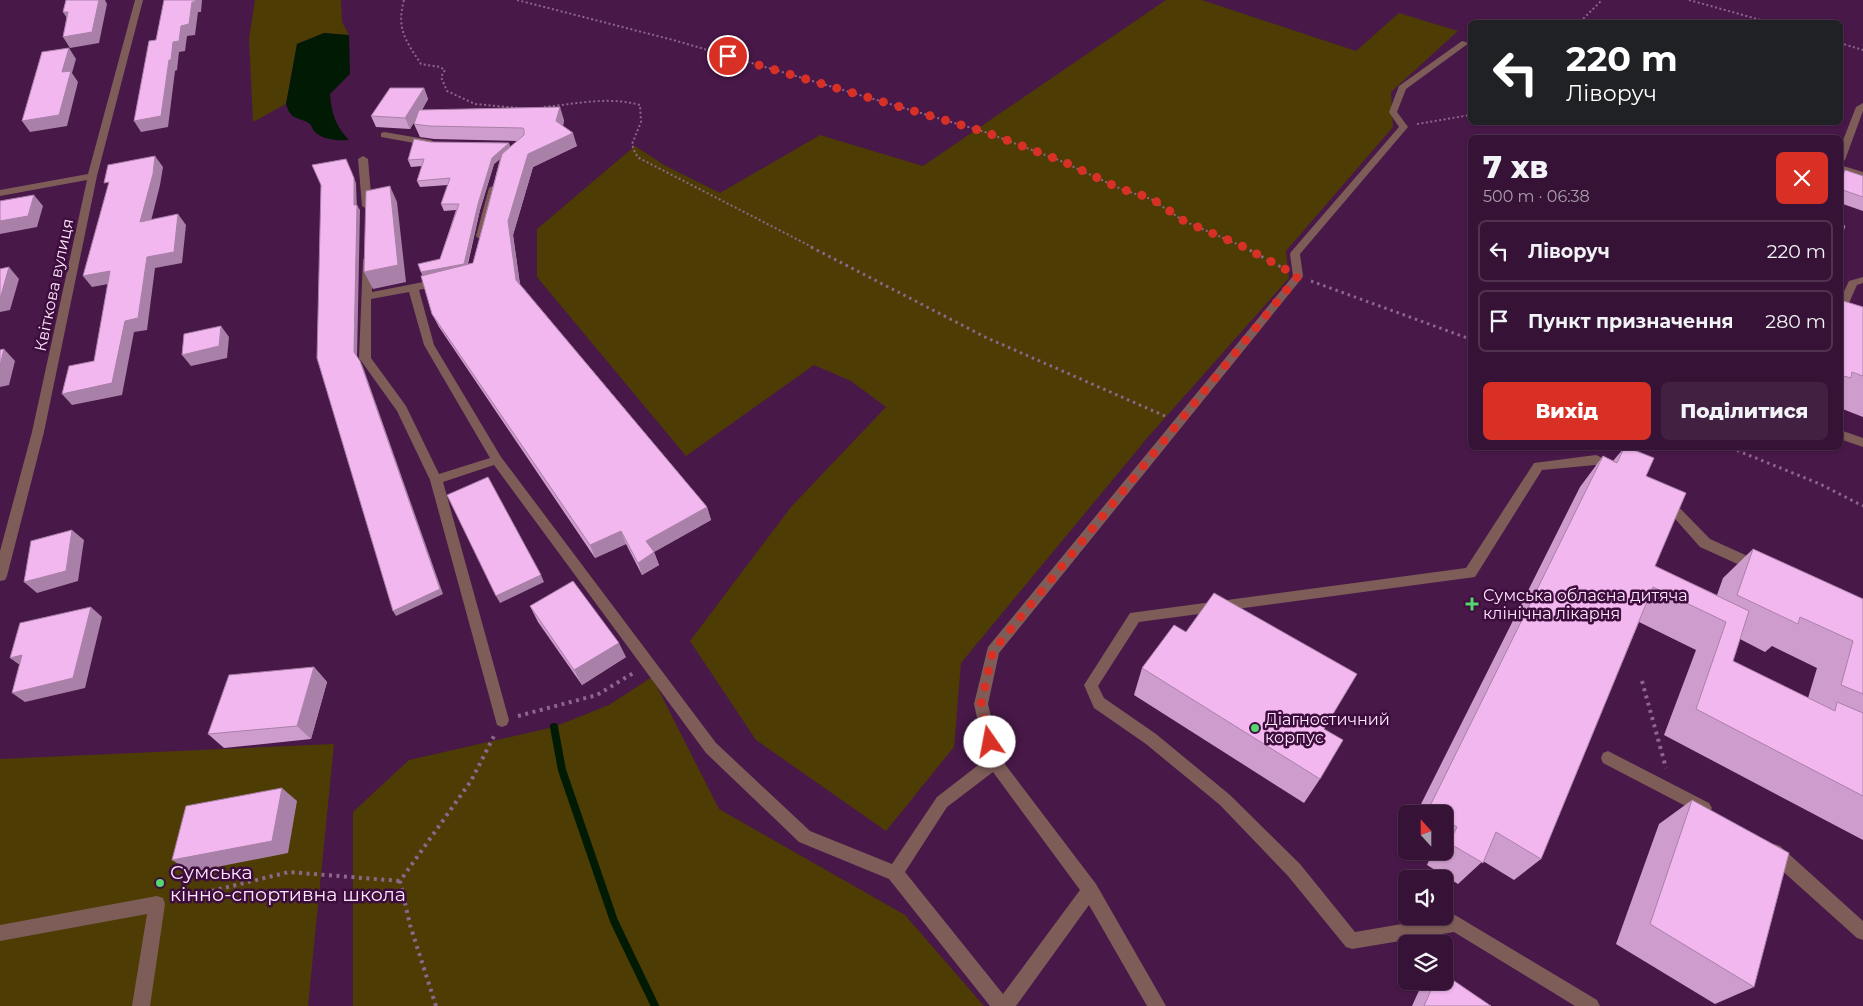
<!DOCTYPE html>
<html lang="uk">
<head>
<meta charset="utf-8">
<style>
	:root { --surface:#361236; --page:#412042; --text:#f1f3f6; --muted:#aa9ead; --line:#503251; --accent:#d93025 }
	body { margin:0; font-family:Montserrat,sans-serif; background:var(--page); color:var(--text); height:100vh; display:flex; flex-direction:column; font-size:19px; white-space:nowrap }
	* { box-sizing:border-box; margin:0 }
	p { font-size:16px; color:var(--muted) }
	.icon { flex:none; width:28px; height:28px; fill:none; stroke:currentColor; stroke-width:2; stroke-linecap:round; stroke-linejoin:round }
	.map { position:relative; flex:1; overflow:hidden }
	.sheet { position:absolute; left:1468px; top:135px; width:375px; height:315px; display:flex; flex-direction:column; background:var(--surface); border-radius:8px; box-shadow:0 1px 4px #0004,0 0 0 1px var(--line) }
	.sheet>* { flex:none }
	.banner { position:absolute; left:1468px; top:20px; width:375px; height:105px; border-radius:8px; box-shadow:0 1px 4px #0004,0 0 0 1px var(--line); background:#202124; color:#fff; overflow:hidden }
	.needle { width:32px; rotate:339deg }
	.tools { position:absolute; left:1398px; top:805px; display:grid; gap:10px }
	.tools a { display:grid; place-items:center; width:55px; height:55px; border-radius:8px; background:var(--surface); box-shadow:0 1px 4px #0004,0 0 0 1px var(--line); font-size:25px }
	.pin { position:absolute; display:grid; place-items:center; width:42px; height:42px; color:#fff; margin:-21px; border:2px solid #fff; border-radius:50%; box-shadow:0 1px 5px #0007 }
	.me { position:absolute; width:55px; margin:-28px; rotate:348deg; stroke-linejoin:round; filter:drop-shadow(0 0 4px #0008) }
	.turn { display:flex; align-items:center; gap:18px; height:105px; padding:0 15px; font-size:22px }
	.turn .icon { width:65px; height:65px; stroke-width:2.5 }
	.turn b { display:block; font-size:35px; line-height:42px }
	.round { display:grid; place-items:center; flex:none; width:52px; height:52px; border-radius:8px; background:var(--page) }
	.headline { display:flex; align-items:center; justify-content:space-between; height:85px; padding:0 15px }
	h1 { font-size:30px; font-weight:800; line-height:38px }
	.button { display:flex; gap:10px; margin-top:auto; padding:10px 15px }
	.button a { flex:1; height:58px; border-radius:8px; background:var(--accent); color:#fff; font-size:20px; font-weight:800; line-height:58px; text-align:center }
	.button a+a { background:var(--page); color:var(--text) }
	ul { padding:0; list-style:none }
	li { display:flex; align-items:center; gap:15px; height:62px; margin:0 10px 8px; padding:0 5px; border:2px solid var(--line); border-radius:8px }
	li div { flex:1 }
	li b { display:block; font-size:19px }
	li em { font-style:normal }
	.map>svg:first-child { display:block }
</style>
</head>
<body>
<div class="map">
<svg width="1863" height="1006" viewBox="0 0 1863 1006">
	<rect width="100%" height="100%" fill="#481848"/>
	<!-- green -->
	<g fill="#4e3c05">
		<path d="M255,0h86l1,22 7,13 -25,-2 -27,11 -11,60 -33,18 -4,-83z"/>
		<path d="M1166,0h36l154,51 43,-38 59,18 -67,61 2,35 -107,124 3,27 -141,159 -187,226 -7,84 -68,84 -130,-91 -66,-99 101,-134 95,-100 -35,-26 -37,-16 -128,91 -149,-179v-48l98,-83 29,19 56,28 100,-58 103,31z"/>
		<path d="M652,677l67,132 186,106 79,91h-631v-194l56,-52 145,-33 55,-22z"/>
		<path d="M334,744l-26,262h-308v-247z"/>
	</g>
	<!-- water -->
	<path fill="#001a04" d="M324,33l25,2 1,39 -20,20c1,18 6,33 19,46 -11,1 -27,0 -35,-9 -2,-2 -2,-5 -4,-7 -11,-8 -19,-2 -24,-20l11,-60z"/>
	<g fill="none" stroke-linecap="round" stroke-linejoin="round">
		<!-- stream -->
		<path stroke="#001a04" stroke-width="8" d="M554,727l8,43 52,151 41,85"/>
		<!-- path-far2 -->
		<g stroke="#8d668c" stroke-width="2" stroke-dasharray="2 2.5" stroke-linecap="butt">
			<path d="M404,0c-8,29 2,41 17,64l19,3 5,3 -4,7 6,14 28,13 43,4"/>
			<path d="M517,0l160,41 308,91 76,29 60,28 30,10 33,22 62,27"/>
			<path d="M1689,0l79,22"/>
			<path d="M1580,22l22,-22"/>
			<path d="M1840,43l23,7"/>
			<path d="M544,107c32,-3 64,-11 96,-2l1,17 -9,22 3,9 4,5 175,90"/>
			<path d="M1417,124l53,-9"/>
		</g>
		<!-- path-far1 -->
		<g stroke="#8d668c" stroke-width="3" stroke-dasharray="2.5 4" stroke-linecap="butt">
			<path d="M811,247l174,90 180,79"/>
			<path d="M1244,247l37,20"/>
			<path d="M1311,281l159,58"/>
			<path d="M1731,448l89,36 43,22"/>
		</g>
		<!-- path -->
		<g stroke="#8d668c" stroke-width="4" stroke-dasharray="3 4.5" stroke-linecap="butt">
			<path d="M1642,681l24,87"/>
			<path d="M518,716l79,-21 38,-23"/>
			<path d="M175,900l114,-28 111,9"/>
			<path d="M436,1006l-26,-81 -10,-44 71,-100 23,-45"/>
		</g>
		<!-- minor -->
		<g fill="#7e5d59" fill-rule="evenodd">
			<path d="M135,0h8l-46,176 -53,256 -37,144 -2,4 -5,1v-30l32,-119 55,-252 -87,16v-6l88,-16z"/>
			<path d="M1462,41l7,2 -63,46 -9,23 11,15 -108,127 3,22 -1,2 -303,375 -11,51 13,55 95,125 70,122h-19l-58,-101 -73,101h-26l-101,-127 -90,-37 -93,-89 -212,-288 -51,17 66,238 -2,5 -5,2 -5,-2 -67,-245 -33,-69 -38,-53 4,-99 4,-1 5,3v31l67,-13 4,1 1,2 -1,2 -24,6 15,55 67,112 215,286 94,88 82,33 45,-67 49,-38 -12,-55 14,-57 305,-371 -3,-22 1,-2 108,-125 -10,-15 10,-26zM409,292l15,53 66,113 -51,16 -33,-68 -35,-48v-59zM993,772l87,118 -77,104 -98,-122 42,-65z"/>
			<path d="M1863,103v8l-18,49 -5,3v-15l16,-41z"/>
			<path d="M384,132l47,8 4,3 -4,3 -50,-9v-4z"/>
			<path d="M363,156l5,3 4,47 -5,3 -5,-3 -4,-47z"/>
			<path d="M1840,165l23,7v6l-23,-7z"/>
			<path d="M494,185l5,3 -13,48 -2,2h-6l-2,-2 13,-48z"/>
			<path d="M1863,277v6l-6,2 -12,27 -5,4v-16l8,-17 1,-2z"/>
			<path d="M1840,430l23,8v9l-23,-8z"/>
			<path d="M1596,455l22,10 2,3 -2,3 -4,2 -19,-8 -53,5 -67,107 -336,45 -41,64 6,12 52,36 74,61 70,69 55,68 100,-17 142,85 3,6h-25l-121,-74 -102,17 -6,-2 -58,-71 -68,-71 -74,-61 -52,-36 -10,-23 46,-72 336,-45 68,-105z"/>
			<path d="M1666,496l4,2 40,41 53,24 2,4 -2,4 -5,1 -5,-1 -53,-24 -38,-43 -2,-3 2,-3z"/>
			<path d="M1608,751l101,52 3,5 -3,5 -5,2 -5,-2 -96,-50 -2,-5 2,-5z"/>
			<path d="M1774,844l6,2 83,75v19l-6,-2 -89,-80 -2,-6 2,-6z"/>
			<path d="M157,896l6,2 2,6 -15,102h-18l15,-92 -147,27v-16z"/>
		</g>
	</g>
	<!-- wall -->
	<g fill="#cf9dcd" fill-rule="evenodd">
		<path d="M424,88l4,11 -6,11 142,10 -1,6 14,20 -44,21 -20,68 7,49 187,223 4,13 -57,32 5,13 -17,10 -16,-31 -31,14 -156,-231 -7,-13 -9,-38 -2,-4 19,-13 16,-49 -12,1 -3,-7 7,-19 -28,2 -3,-6 5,-15 -11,1 -3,-7 23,-18 78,1 1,4 7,-6 -83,-2 -14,-2 -6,-13 2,-5 -6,10 -34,-2 -5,-11zM500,159l-27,104 -5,1 12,-54 14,-46z"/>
		<path d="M1845,170l18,6v35l-23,-8v-26z"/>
		<path d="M1840,300l23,7v110l-23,-9z"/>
		<path d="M1624,448h5l17,28 9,90 62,29 6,-17 30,-29 110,50v241l-199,-105 32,-85 -57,-28 -98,237 -27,21 -31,-19 -25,23 -31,-19 6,-14h11v-37h-28l164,-327 23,-31 10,5zM1740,639l25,13 7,-6 45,22 -9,30 -75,-37z"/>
		<path d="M530,606l96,51 -44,28 -44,-63z"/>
		<path d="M314,667l13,15 -16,57 -87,9 -16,-14z"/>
		<path d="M1142,668l182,61 -4,50 -16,24 -170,-108z"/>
		<path d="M1692,800l62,187 -39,17 -99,-60 43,-120z"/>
		<path d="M1426,981h18l47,25h-79l10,-22z"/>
	</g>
	<!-- shaded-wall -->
	<g fill="#a980a7">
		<path d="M99,0h6l2,4 -8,39 -29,5 -7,-11z"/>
		<path d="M195,0h7l-1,12h-3l-3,23 -8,1 -2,15 -6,1 -2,18 -2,1 -7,56 -27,5 -7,-11 35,-61 4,-18 19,-40z"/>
		<path d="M63,12h5l2,11z"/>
		<path d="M69,48l7,11 -4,14 6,9 -11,44 -37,6 -8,-11 40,-49z"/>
		<path d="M424,88l4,11 -18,30 -5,-11z"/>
		<path d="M560,107l4,13 -4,14 -4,-13z"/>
		<path d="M573,133l4,13 -44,21 -20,68 8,58 -5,-13 -8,-59 20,-67z"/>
		<path d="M509,143l2,7 -17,14 -14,46 -14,60 -42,9 -3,-7 43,-8 14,-60 14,-46z"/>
		<path d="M155,156l8,11 -3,18 -12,48 -8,-11z"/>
		<path d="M346,159l10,24 1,28 -3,-6z"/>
		<path d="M390,186l7,16 9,80 -33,7 -9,-17z"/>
		<path d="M34,195l9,11 -6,21 -37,7v-13z"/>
		<path d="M357,205l3,5 -3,148 -3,-6z"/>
		<path d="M178,214l8,11 -4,38 -27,5 -8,62 -13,2 -12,63 -50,10 -10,-11 50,-11 13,-62 22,-64z"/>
		<path d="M9,267l10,12 -9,31 -10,2v-13z"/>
		<path d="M110,271l9,11 -27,5 -9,-11z"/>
		<path d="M221,326l8,11 -2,21 -36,8 -9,-11z"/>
		<path d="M4,349l11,12 -6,24 -9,2v-21z"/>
		<path d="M360,361l3,6 80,227 -47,22 -3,-5z"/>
		<path d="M707,507l4,13 -61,34 -4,-13z"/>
		<path d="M72,530l12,10 -6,41 -41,12 -13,-11z"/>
		<path d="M621,531l5,13 -31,14 -5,-13z"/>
		<path d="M654,552l5,13 -17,10 -4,-12z"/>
		<path d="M541,575l3,7 -44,21 -4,-7z"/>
		<path d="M91,607l11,10 -17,71 -60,14 -13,-9z"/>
		<path d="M619,643l7,14 -44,28 -8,-15z"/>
		<path d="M22,655l2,13 -14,-10z"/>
		<path d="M314,667l13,15 -16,57 -14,-13z"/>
		<path d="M282,788l15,13 -9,52 -97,19 -19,-12z"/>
	</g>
	<!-- building -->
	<g fill="#f1b7ee" stroke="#a980a7">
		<path d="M66,0h33l-7,32 -29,5 5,-25h-5z"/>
		<path d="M164,0h31v2h-3l-3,22 -8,2 -2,15 -6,1 -2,18h-2l-8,56 -27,5 15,-80 7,-1z"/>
		<path d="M69,48l-7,24 9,-1 -12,44 -37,6 20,-69z"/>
		<path d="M390,88h34l-19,30 -34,-2z"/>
		<path d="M560,107l-4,14 17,12 -45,21 -20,67 8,59 191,227 -61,34 8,11 -16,11 -17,-32 -31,14 -158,-231 -11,-38 52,-13 29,-109 22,-19v-5l-1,-2 -94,-2 -15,-2 5,-14z"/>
		<path d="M414,139l17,3 78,1 -17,15 -14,46 -14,60 -43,8 -3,-8 22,-5 19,-55h-18l9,-26 -33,3 7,-22 -16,1z"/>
		<path d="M155,156l-2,18 -13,48 38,-8 -4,38 -27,5 -9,61 -13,3 -13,62 -50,11 7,-28 25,-5 16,-90 -27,5 26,-94 -5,1 4,-18z"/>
		<path d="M346,159l8,19v27h3l-3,147 6,9 80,228 -47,22 -76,-253 4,-173 -9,-20z"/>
		<path d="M1845,170l18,6v21l-23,-8v-6z"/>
		<path d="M390,186l8,79 -34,7 2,-81z"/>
		<path d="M34,195l-6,21 -28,5v-20z"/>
		<path d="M1840,224l5,2 -5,14z"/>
		<path d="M9,267l-9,32v-30z"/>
		<path d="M1840,300l23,7v69l-11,-4 -1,6 -11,-3z"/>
		<path d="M221,326l-2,20 -37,9 2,-21z"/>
		<path d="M4,349l-4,17v-16z"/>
		<path d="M1624,448h5l25,10 -8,18 40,17 -31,73 94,45 -16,50 102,50 2,-9 26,11v83l-167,-87 30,-87 -73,-35 -112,272 -45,-27 -13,31 -34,-20 8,-16 -13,-8v-5h-9l-7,-4 175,-354 14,7z"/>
		<path d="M488,477l53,98 -45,21 -49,-101z"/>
		<path d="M72,530l-6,41 -42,11 7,-41z"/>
		<path d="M1753,549l110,50v95l-22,-9 12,-44 -53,-24 -2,7 -61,-29z"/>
		<path d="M573,581l46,62 -45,27 -44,-64z"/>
		<path d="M1214,593l143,81 -33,55 19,11 -23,39 -178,-111 32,-43 12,7z"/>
		<path d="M91,607l-18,71 -61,15 10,-38 -12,3 10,-35z"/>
		<path d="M314,667l-17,59 -89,8 21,-59z"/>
		<path d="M282,788l-10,53 -100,19 14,-54z"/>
		<path d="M1692,800l97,53 -35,134 -104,-63z"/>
		<path d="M1444,974l47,32h-67l11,-25h9z"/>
	</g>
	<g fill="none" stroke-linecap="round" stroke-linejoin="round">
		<!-- route -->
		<path stroke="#d93025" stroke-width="9" stroke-dasharray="0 16.2" d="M728,56l257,76 77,29 59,28 30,9 33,23 58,25 56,30 -305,375 -12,53 9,38"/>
	</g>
	<!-- markers -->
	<g fill="#56d671" stroke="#3d0d3d" stroke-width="2">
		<path d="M1469.5 596.5h5v5h5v5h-5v5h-5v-5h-5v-5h5z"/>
		<circle cx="1255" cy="728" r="5"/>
		<circle cx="160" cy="883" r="5"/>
	</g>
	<g text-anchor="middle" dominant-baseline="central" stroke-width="5" stroke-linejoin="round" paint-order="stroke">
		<!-- street labels -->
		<g font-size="16" fill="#ffe7fd" stroke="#3d0d3d">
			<text transform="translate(54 285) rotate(-78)">Квіткова вулиця</text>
		</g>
		<!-- poi labels -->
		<g font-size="16" fill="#ffe7fd" stroke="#3d0d3d" text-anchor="start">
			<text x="1483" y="595">Сумська обласна дитяча<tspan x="1483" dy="18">клінічна лікарня</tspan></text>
			<text x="1265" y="719">Діагностичний<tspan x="1265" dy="18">корпус</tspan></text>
		</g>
		<!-- near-poi labels -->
		<g font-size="19" fill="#ffe7fd" stroke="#3d0d3d" text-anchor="start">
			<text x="170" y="872">Сумська<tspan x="170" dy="22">кінно-спортивна школа</tspan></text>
		</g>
	</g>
</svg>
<div class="tools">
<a><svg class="needle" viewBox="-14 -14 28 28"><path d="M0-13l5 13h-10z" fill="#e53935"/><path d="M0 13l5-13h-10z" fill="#aa9ead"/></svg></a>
<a><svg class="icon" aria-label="sound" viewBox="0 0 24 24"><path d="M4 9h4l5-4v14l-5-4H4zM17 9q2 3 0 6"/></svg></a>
<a><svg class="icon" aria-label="layers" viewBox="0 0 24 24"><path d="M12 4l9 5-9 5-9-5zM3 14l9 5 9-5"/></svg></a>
</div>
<div class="pin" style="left:728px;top:56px;background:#d93025"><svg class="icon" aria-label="arrive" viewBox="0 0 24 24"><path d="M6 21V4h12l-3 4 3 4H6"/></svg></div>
<svg class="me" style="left:990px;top:742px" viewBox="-20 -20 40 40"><circle r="19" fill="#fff"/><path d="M0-13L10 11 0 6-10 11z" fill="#d93025"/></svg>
<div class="banner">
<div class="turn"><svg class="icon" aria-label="left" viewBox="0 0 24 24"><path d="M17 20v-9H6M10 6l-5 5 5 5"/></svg><div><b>220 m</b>Ліворуч</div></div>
</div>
<section class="sheet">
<div class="headline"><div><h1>7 хв</h1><p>500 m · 06:38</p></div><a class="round" style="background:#d93025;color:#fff"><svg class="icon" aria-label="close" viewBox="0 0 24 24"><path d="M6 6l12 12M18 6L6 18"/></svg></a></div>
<ul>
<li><svg class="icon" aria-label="left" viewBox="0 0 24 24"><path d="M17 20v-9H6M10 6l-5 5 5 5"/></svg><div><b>Ліворуч</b></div><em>220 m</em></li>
<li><svg class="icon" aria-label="arrive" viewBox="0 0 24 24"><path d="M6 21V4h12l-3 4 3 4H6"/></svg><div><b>Пункт призначення</b></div><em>280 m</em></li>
</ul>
<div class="button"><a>Вихід</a><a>Поділитися</a></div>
</section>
</div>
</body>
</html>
